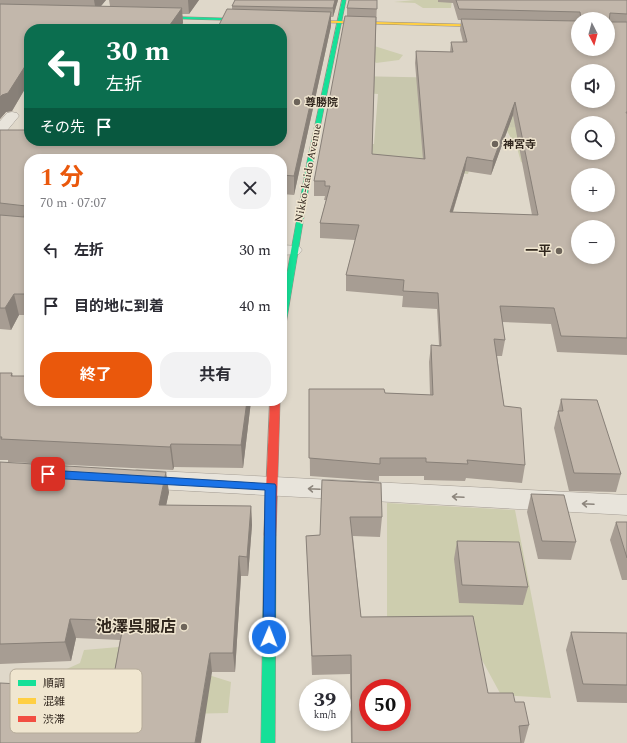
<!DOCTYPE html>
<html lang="ja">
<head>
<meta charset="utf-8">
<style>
	:root { --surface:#fff; --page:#f2f2f3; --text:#2b2b33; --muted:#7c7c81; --accent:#ea580c }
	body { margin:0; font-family:Spectral,"Noto Sans JP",serif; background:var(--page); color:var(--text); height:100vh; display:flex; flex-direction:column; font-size:15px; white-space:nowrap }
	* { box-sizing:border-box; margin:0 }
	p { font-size:13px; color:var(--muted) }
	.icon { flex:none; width:22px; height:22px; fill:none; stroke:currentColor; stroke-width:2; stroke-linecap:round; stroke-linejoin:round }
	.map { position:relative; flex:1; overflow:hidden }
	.sheet { position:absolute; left:24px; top:154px; width:263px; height:252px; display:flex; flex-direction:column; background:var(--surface); border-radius:16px; box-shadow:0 2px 6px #0003 }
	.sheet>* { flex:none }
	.hud { position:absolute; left:24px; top:24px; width:263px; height:122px; border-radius:16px; box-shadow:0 2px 6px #0003; background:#0b6e4f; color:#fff; overflow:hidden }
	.needle { width:26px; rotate:174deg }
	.tools { position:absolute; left:571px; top:12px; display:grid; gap:8px }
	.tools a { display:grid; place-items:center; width:44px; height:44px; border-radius:50%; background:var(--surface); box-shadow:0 2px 6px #0003; font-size:20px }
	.speed { position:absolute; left:299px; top:679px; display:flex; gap:8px; font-size:20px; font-weight:700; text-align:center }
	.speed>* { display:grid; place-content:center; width:52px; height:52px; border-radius:50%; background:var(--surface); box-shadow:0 2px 6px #0003; line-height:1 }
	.speed small { font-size:10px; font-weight:400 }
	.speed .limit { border:6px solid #d22; background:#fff; color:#111 }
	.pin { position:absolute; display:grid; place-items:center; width:34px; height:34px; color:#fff; margin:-17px; border-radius:8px; box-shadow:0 2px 6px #0006 }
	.me { position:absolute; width:44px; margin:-22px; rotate:1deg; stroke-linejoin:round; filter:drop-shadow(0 0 3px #0008) }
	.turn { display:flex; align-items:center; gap:14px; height:84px; padding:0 16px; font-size:18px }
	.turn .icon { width:52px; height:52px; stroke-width:2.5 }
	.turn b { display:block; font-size:28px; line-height:34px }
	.then { display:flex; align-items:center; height:38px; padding:0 16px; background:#0003; gap:8px; font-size:15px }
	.round { display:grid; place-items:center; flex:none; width:42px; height:42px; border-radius:16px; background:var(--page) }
	.headline { display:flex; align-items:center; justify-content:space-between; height:68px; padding:0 16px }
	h1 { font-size:24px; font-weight:700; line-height:30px; color:var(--accent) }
	.action { display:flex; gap:8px; margin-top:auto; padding:8px 16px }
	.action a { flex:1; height:46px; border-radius:16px; background:var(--accent); color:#fff; font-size:16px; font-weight:700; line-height:46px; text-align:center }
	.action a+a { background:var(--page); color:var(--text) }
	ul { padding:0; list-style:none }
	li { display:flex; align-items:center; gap:12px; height:56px; padding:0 16px }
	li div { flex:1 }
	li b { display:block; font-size:15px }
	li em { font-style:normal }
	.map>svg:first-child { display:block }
</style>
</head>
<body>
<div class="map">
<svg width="627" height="743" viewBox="0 0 627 743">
	<rect width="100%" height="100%" fill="#dfd8ca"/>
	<!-- green -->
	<g fill="#cdcdae">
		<path d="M415,0h37l-1,8h-28l-8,-5 -21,-1z"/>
		<path d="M371,45l32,10 -4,5 -23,3 -12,-13z"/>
		<path d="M518,113l11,52 -8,-3 -4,-14 -10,-17 -25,-3z"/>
		<path d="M387,503l128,7 36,188 -50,-3 -32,-59 -82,-13z"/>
		<path d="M119,647l112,35 -3,31 -133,3 -73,-27 58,-26 4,-13z"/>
	</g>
	<!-- cemetery -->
	<path fill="#c8c7ad" d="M352,76l152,3 16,48 -38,1 -14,46 -134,-15 3,-18 37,3 4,-50 -28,-2z"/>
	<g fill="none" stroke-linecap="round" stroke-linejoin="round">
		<!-- street casing -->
		<g stroke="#a49d94" stroke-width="1">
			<g id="street">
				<path d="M12,112l5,1 2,3 -14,17 -5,1v-13l7,-8z"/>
				<path d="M282,245l17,1 3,4 -3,4 -17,1z"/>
				<path d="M137,470l490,25v20l-490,-27 -9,-3 -4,-6 4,-6z"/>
			</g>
		</g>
		<!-- fast casing -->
		<g stroke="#948d83" stroke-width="1">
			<g id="fast">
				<path d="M342,0h4l-33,162 -27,162 -4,3v-26l25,-139z"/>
				<path d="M153,16l100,3 2,1 -2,1 -102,-3z"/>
				<path d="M270,531l4,1 2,3 -1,208h-14l3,-208 2,-3z"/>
			</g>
		</g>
		<!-- slow casing -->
		<g stroke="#948d83" stroke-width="1">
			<path id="slow" d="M299,20l192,5 2,1 -2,1 -190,-5z"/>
		</g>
		<!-- jam casing -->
		<g stroke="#948d83" stroke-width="1">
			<path id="jam" d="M270,401h10l-4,134 -2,3 -4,1 -4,-1 -2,-3z"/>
		</g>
		<!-- street -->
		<use href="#street" fill="#e8e4db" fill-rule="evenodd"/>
		<!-- fast -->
		<use href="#fast" fill="#16e098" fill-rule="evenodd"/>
		<!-- slow -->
		<use href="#slow" fill="#ffcf43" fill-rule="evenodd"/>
		<!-- jam -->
		<use href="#jam" fill="#f24e42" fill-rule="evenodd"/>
	</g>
	<!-- wall -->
	<g fill="#a79d93" fill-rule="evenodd">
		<path d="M0,0h106l-5,6h9l-1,-6h90l-10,14h-7l1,9 -4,6h-150v53l-17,29 -6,1 -6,7z"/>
		<path d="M235,0h103l-5,17h-2v9l-37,169 -12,-1v-35h-253v156h-10l-8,15 -11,-1v-199l29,11h253v-112l-50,-20v-3z"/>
		<path d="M377,0l-5,154 51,5 -8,-96 1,-12 34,1 1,-10h12l-3,-12 1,-10h-3l-5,-17 -15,-1v-2h189v355l-70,-3 -6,-28 -49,-2 3,18 -3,16h-5l7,50 21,59 -3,18 -56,-5 -1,3 -41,-1v-4h-45v5l-69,-5 -1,-87 76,4 45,2 -1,-33 2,-17h8l-2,-36 -35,-2 1,-11 -57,-5v-16l9,-35 -35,-2v-15l6,-23h-2l1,-4h-11v-15l33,-165v-8zM578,19h30l-30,30zM513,115l19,100 -79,-3 12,-41 26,4z"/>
		<path d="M0,373h12l1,3 16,25h222l-8,67 -69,-1 -1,3 -165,-8v-2h-8z"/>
		<path d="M561,399l60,75 -5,18 -47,-1 -15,-63z"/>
		<path d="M0,462l169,30 -3,13 85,1 1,19 -4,51h-7l-6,96h-23l-111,16 12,-8 7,-40 -44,-2 -5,23 -71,3z"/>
		<path d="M322,480l60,37 -2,20 -27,-1 8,81 127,76 27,9 14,23 -5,18h-173l-1,-69 -38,1 -5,-119 -1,-20 14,-1z"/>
		<path d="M531,494l45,48 -5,18 -33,-1 -11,-47z"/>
		<path d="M616,522h11v58h-5l-12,-40z"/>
		<path d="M457,541l71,46 -5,18 -64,-2 -5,-44z"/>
		<path d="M571,632l56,1v70l-50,-1 -11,-52z"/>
	</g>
	<!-- shaded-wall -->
	<g fill="#888078">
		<path d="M94,0h12l-10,12z"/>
		<path d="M188,0h11l-10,14z"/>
		<path d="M335,0h3l-5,17v-9z"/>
		<path d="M182,8l1,15 -4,6h-12z"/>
		<path d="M331,12v14l-37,169v-19z"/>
		<path d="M29,60v22l-17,29 -6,1 -6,7v-22z"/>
		<path d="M515,102l-2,13 -22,60 2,-14z"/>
		<path d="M467,157l-2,14 -17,56 2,-15z"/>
		<path d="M14,294l5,21 -8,15 -6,-22z"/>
		<path d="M247,401h4l-8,67 -2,-23z"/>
		<path d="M171,444l3,23 -1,3 -3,-23z"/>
		<path d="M166,472l3,20 -7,33 -3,-20z"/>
		<path d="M251,506l1,19 -4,51 -1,-19z"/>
		<path d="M239,556l2,20 -6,96 -2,-19z"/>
		<path d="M70,619l6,19 -5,23 -6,-19z"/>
		<path d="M210,653l2,19 -11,71h-6z"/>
	</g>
	<!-- building -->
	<g fill="#c2b7ab" stroke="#888078" fill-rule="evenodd">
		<path d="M235,0h100l-2,8 -101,-2z"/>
		<path d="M349,0h28v9l-30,-1z"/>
		<path d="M456,0h171v14l-17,-1 -1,9h18v90h-1l1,2v224l-66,-2 -7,-28 -54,-2 5,34 -11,-1 10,67 17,2 4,57 -58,-5 1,4 -42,-2v-4h-46v6l-71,-6v-69h75l1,4 48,2 -2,-50 10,1 -3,-53 -35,-2 1,-11 -58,-5 13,-50 -39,-2 10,-37h-5v-5h-11l31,-165 31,1 -4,137 53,5 -9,-108 37,1 -2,-10h16l-6,-23 117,2v28h30v-30h-27l-1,-7 -121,-3zM578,71h30v30h-30zM515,102l23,113 -88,-3 17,-55 26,4zM578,123h30v30h-30zM578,175h30v30h-30zM578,227h30v30h-30z"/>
		<path d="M0,4l182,4 -15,21h-138v31l-21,33 -6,2 -2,2z"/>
		<path d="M227,9l104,3 -37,164 -12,-1v-16h-253v135h-15l-9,14h-5v-93l24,2 2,-11 -26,-3v-73h29v11h253v-112h-65z"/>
		<path d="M0,373h12l-1,3h18v25h218l-6,44 -70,-1 -1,3 -169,-8 1,-2h-2z"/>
		<path d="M561,399l36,1 24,74 -47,-1 -16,-62h5z"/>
		<path d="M0,462l166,10 -7,33 92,1 -4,51 -8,-1 -6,97h-23l-15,90h-195v-60l101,5 2,-9 10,1 11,-59 -54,-2 -5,23 -65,2z"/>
		<path d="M322,480l59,3 1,34h-32l11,100 112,-1 15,77h25l2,9h9l5,23 -10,1 2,17h-169l-1,-88 -39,1 -6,-120 14,-1zM368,688h34v34h-34z"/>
		<path d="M531,494l33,1 12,47 -34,-1z"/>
		<path d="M616,522h11v36z"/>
		<path d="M457,541l62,1 9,45 -66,-2z"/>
		<path d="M571,632l56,1v52l-44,-1z"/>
	</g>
	<!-- one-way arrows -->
	<defs><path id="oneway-shaft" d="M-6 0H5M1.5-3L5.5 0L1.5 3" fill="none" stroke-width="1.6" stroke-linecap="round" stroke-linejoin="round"/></defs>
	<g stroke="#8c857c">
		<use href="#oneway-shaft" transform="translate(314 489) rotate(-177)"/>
		<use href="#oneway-shaft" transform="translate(458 497) rotate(-177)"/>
		<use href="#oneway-shaft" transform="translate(588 504) rotate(-177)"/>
	</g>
	<!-- route -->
	<path fill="#1a73e8" stroke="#114b97" d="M48,470l227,14 1,2 -1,151 -2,4 -4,1 -5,-1 -1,-4 2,-147 -217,-12 -5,-4z"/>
	<!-- markers -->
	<g fill="#6d645a" stroke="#f0e6d0" stroke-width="1.5">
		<circle cx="297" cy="102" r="4"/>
		<circle cx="495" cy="144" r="4"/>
		<circle cx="559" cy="251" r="4"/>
		<circle cx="184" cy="627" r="4"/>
	</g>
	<g text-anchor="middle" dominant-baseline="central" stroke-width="3" stroke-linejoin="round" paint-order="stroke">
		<!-- far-poi labels -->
		<g font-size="11" font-weight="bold" fill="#30261d" stroke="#f0e6d0" text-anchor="start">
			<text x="305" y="102">尊勝院</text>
			<text x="503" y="144">神宮寺</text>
		</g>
		<!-- far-street labels -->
		<g font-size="11" fill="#30261d" stroke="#f0e6d0">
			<text transform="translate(308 173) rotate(-79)">Nikko-kaido Avenue</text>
		</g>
		<!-- poi labels -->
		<g font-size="13" font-weight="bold" fill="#30261d" stroke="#f0e6d0" text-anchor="end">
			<text x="551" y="251">一平</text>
		</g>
		<!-- near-poi labels -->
		<g font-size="16" font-weight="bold" fill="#30261d" stroke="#f0e6d0" text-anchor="end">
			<text x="176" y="627">池澤呉服店</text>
		</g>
	</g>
	<!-- legend -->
	<rect x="10" y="669" width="132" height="64" rx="6" fill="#f0e6d0" stroke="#b6ac9a" stroke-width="1"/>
	<rect x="18" y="680" width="18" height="6" fill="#16e098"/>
	<rect x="18" y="698" width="18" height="6" fill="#ffcf43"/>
	<rect x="18" y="716" width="18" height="6" fill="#f24e42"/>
	<g font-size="11" fill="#30261d">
		<text x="43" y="687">順調</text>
		<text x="43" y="705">混雑</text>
		<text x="43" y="723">渋滞</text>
	</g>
</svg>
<div class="tools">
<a><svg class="needle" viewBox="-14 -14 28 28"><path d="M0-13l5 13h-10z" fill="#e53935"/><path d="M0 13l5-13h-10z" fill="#7c7c81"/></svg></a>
<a><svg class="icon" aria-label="sound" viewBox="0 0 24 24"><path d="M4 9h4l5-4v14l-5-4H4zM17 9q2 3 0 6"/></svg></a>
<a><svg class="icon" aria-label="search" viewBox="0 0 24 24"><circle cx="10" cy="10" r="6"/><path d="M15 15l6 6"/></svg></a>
<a>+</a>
<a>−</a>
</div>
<div class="speed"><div>39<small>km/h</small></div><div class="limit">50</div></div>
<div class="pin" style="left:48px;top:474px;background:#d93025"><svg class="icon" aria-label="arrive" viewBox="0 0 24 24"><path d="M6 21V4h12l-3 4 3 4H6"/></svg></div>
<svg class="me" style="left:269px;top:637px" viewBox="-20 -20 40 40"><circle r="17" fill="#1a73e8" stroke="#fff" stroke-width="3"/><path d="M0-11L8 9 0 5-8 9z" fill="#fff"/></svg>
<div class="hud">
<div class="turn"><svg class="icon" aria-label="left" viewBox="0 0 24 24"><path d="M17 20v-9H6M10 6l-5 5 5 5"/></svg><div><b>30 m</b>左折</div></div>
<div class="then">その先<svg class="icon" aria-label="arrive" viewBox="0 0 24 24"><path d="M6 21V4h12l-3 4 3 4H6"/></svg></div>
</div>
<section class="sheet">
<div class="headline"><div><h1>1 分</h1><p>70 m · 07:07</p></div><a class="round"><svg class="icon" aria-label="close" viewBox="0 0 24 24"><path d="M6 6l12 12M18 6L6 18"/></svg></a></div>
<ul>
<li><svg class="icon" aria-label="left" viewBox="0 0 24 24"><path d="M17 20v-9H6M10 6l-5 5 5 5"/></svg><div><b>左折</b></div><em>30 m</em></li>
<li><svg class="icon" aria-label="arrive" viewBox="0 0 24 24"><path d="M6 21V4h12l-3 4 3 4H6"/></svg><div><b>目的地に到着</b></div><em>40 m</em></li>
</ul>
<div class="action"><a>終了</a><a>共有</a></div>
</section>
</div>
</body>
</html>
